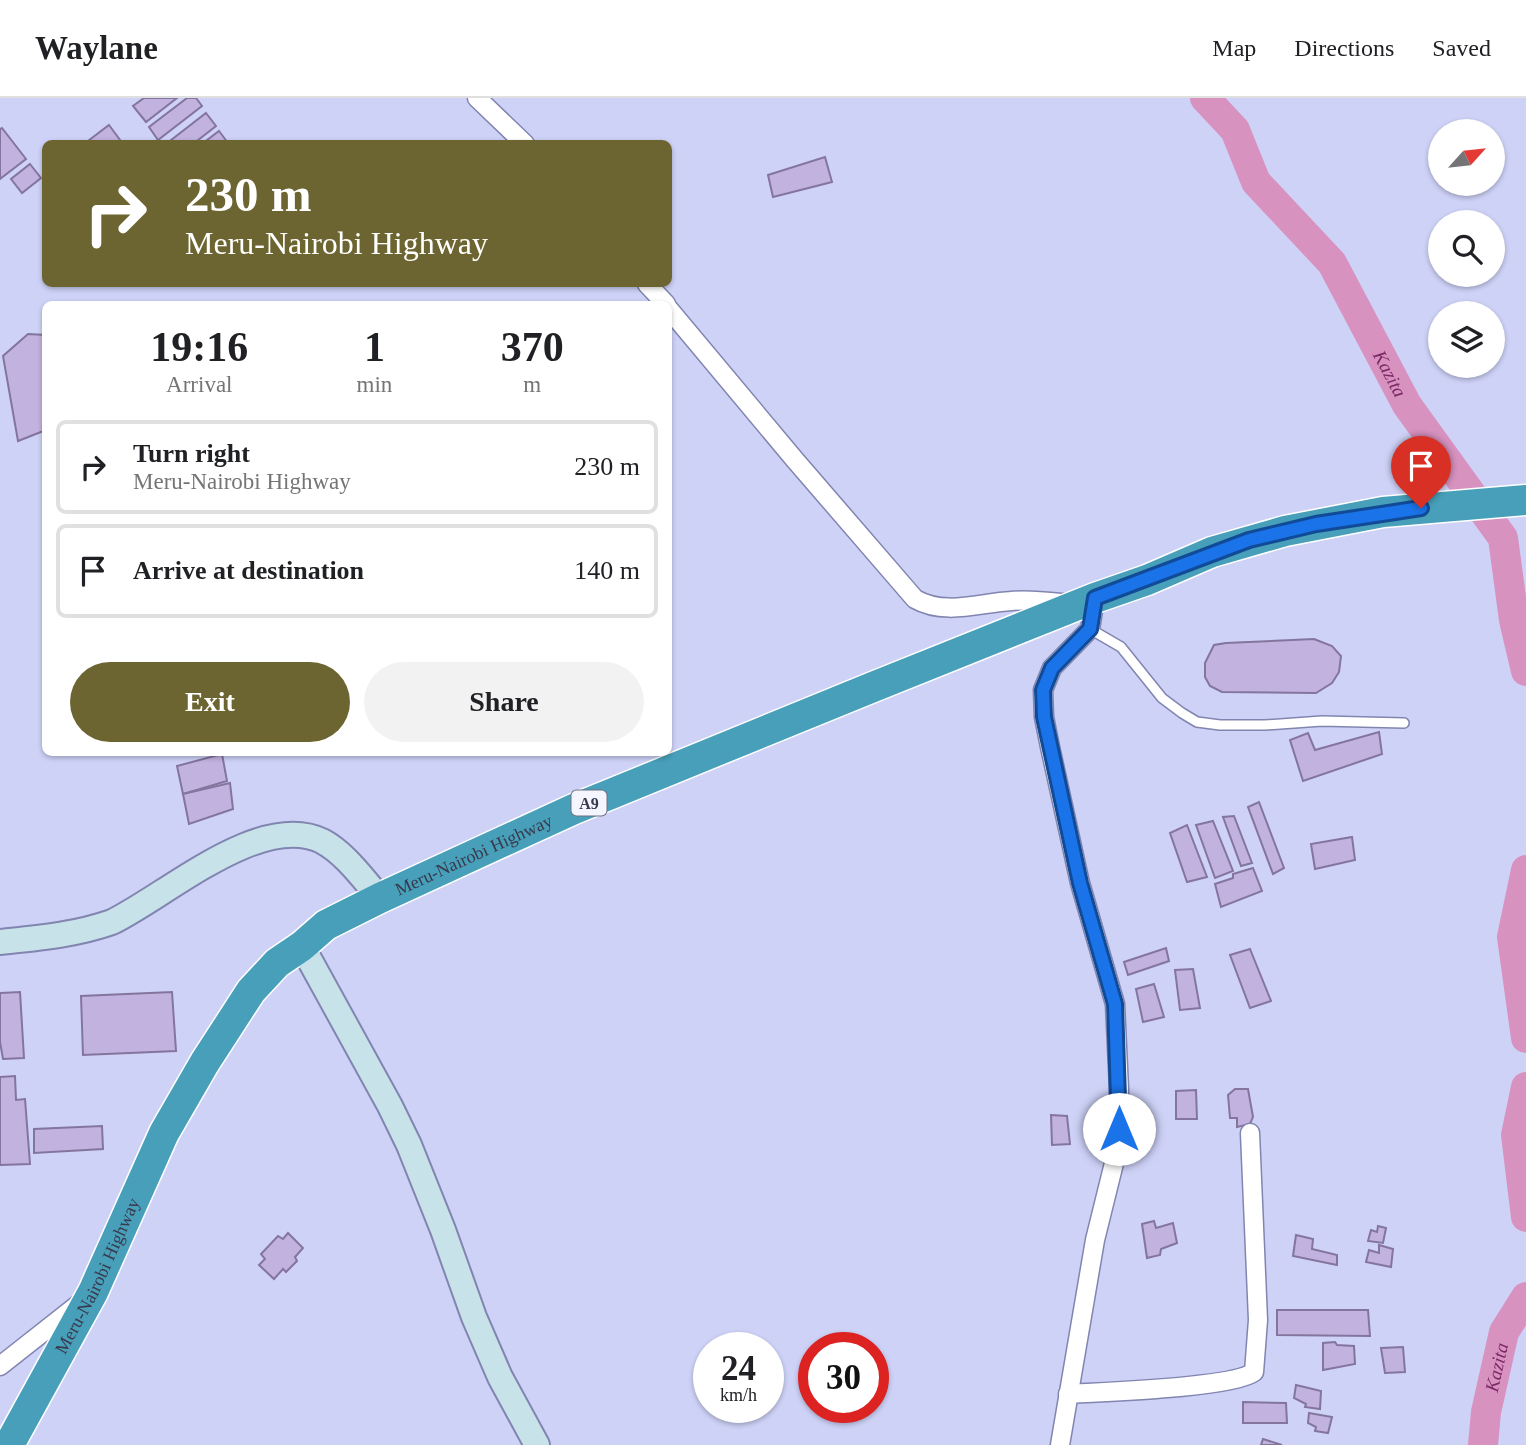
<!DOCTYPE html>
<html lang="en">
<head>
<meta charset="utf-8">
<style>
	:root { --surface:#fff; --page:#f2f2f2; --text:#202124; --muted:#757577; --line:#e0e0e0; --accent:#6c6431 }
	body { margin:0; font-family:"Times New Roman",serif; background:var(--page); color:var(--text); height:100vh; display:flex; flex-direction:column; font-size:26px; white-space:nowrap }
	* { box-sizing:border-box; margin:0 }
	p { font-size:23px; color:var(--muted) }
	.icon { flex:none; width:38px; height:38px; fill:none; stroke:currentColor; stroke-width:2; stroke-linecap:round; stroke-linejoin:round }
	.map { position:relative; flex:1; overflow:hidden }
	.panel { position:absolute; left:42px; top:203px; width:630px; height:455px; display:flex; flex-direction:column; background:var(--surface); border-radius:10px; box-shadow:0 2px 5px #0004 }
	.panel>* { flex:none }
	.guide { position:absolute; left:42px; top:42px; width:630px; height:147px; border-radius:10px; box-shadow:0 2px 5px #0004; background:#6c6431; color:#fff; overflow:hidden }
	.needle { width:46px; rotate:63deg }
	.controls { position:absolute; left:1428px; top:21px; display:grid; gap:14px }
	.controls a { display:grid; place-items:center; width:77px; height:77px; border-radius:50%; background:var(--surface); box-shadow:0 2px 5px #0004; font-size:35px }
	.speed { position:absolute; left:693px; top:1234px; display:flex; gap:14px; font-size:35px; font-weight:700; text-align:center }
	.speed>* { display:grid; place-content:center; width:91px; height:91px; border-radius:50%; background:var(--surface); box-shadow:0 2px 5px #0004; line-height:1 }
	.speed small { font-size:18px; font-weight:400 }
	.speed .limit { border:10px solid #d22; background:#fff; color:#111 }
	.pin { position:absolute; display:grid; place-items:center; width:60px; height:60px; color:#fff; margin:-72px -30px; border-radius:50% 50% 50% 0; rotate:-45deg; box-shadow:0 0 7px #0007 }
	.pin .icon { rotate:45deg }
	.me { position:absolute; width:77px; margin:-38px; rotate:0deg; stroke-linejoin:round; filter:drop-shadow(0 0 5px #0008) }
	.turn { display:flex; align-items:center; gap:24px; height:147px; padding:0 28px; font-size:32px }
	.turn .icon { width:91px; height:91px; stroke-width:2.5 }
	.turn b { display:block; font-size:49px; line-height:60px }
	.eta { display:flex; justify-content:space-evenly; align-items:center; height:119px; text-align:center }
	.eta b { font-size:42px; font-weight:700; line-height:49px }
	.cta { display:flex; gap:14px; margin-top:auto; padding:14px 28px }
	.cta a { flex:1; height:80px; border-radius:42px; background:var(--accent); color:#fff; font-size:28px; font-weight:700; line-height:80px; text-align:center }
	.cta a+a { background:var(--page); color:var(--text) }
	ul { padding:0; list-style:none }
	li { display:flex; align-items:center; gap:21px; height:94px; margin:0 14px 10px; padding:0 14px; border:4px solid var(--line); border-radius:10px }
	li div { flex:1 }
	li b { display:block; font-size:26px }
	li em { font-style:normal }
	header { display:flex; align-items:center; gap:42px; box-sizing:border-box; height:98px; padding:0 35px; background:var(--surface); border-bottom:2px solid var(--line) }
	header strong { font-size:33px }
	nav { display:flex; gap:38px; margin-inline-start:auto; font-size:24px }
	.map>svg:first-child { display:block }
</style>
</head>
<body>
<header>
<strong>Waylane</strong>
<nav><a>Map</a><a>Directions</a><a>Saved</a></nav>
</header>
<div class="map">
<svg width="1526" height="1347" viewBox="0 0 1526 1347">
	<rect width="100%" height="100%" fill="#ced2f7"/>
	<g fill="none" stroke-linecap="round" stroke-linejoin="round">
		<!-- river -->
		<g stroke="#d892c0" stroke-width="30">
			<path id="s1" d="M1205,0l30,32 21,52 76,81 75,142 96,133 11,82 12,51"/>
			<path d="M1526,772l-14,67 14,101"/>
			<path d="M1526,989l-10,48 10,82"/>
			<path id="s2" d="M1483,1347l3,-33 18,-80 22,-35"/>
		</g>
	</g>
	<!-- building -->
	<g fill="#c2b2df" stroke="#84759f" stroke-width="2">
		<path d="M144,0h33l-31,24 -13,-16z"/>
		<path d="M187,0h9l6,8 -44,34 -9,-13z"/>
		<path d="M206,15l10,13 -23,18h-27z"/>
		<path d="M109,27l14,19h-39z"/>
		<path d="M2,30l24,31 -26,20v-50z"/>
		<path d="M219,33l9,12 -26,1z"/>
		<path d="M825,59l7,25 -59,15 -5,-22z"/>
		<path d="M30,66l11,14 -19,15 -11,-14z"/>
		<path d="M28,236l18,1v95l-28,11 -15,-85z"/>
		<path d="M1314,541l18,7 9,10 -2,16 -7,11 -16,10 -94,-1 -12,-6 -5,-9v-14l9,-18 12,-2z"/>
		<path d="M1379,634l3,22 -79,27 -13,-41 18,-7 7,17z"/>
		<path d="M222,656l5,27 -44,13 -6,-28z"/>
		<path d="M230,685l3,26 -44,15 -6,-30z"/>
		<path d="M1259,704l25,66 -11,6 -25,-67z"/>
		<path d="M1234,718l18,47 -11,3 -18,-49z"/>
		<path d="M1213,723l20,50 -18,7 -19,-53z"/>
		<path d="M1187,727l20,52 -20,5 -17,-49z"/>
		<path d="M1352,739l3,23 -40,9 -4,-25z"/>
		<path d="M1253,770l9,23 -41,16 -6,-23 18,-6v-4z"/>
		<path d="M1166,850l3,13 -41,14 -4,-13z"/>
		<path d="M1250,851l21,52 -21,7 -20,-53z"/>
		<path d="M1193,871l7,39 -20,2 -5,-40z"/>
		<path d="M1154,886l10,33 -21,5 -7,-33z"/>
		<path d="M20,894l4,66 -21,1 -3,-17v-49z"/>
		<path d="M172,894l4,59 -93,4 -2,-59z"/>
		<path d="M15,978l1,24 9,-1 5,65 -30,1v-88z"/>
		<path d="M1235,991h13l5,28 -3,7 -13,3v-9h-7l-2,-23z"/>
		<path d="M1196,992l1,29h-21v-28z"/>
		<path d="M1051,1017l16,1 3,28 -18,1z"/>
		<path d="M102,1028l1,23 -69,4v-24z"/>
		<path d="M1154,1123l2,7 17,-5 4,20 -16,6 -1,6 -13,3 -5,-34z"/>
		<path d="M1378,1128l8,2 -3,15 -15,-2 3,-11 6,2z"/>
		<path d="M288,1135l15,15 -8,9 2,4 -11,11 -3,-3 -9,10 -15,-14 6,-6 -4,-5 17,-18 5,3z"/>
		<path d="M1296,1137l17,4 -1,10 25,6v10l-44,-9z"/>
		<path d="M1379,1147l14,4 -2,18 -25,-5 3,-12 10,3z"/>
		<path d="M1277,1212h91l2,26 -93,-1z"/>
		<path d="M1335,1244l2,3 17,1 1,18 -32,6v-27z"/>
		<path d="M1403,1249l2,25 -20,1 -4,-25z"/>
		<path d="M1296,1287l25,6 -1,18 -15,-2 1,-3 -12,-6z"/>
		<path d="M1243,1304l43,1 1,20h-44z"/>
		<path d="M1309,1315l23,4 -4,16 -13,-2 1,-4 -8,-4z"/>
		<path d="M1263,1341l19,6h-21z"/>
	</g>
	<g fill="none" stroke-linecap="round" stroke-linejoin="round">
		<!-- lane casing -->
		<g stroke="#8185b0" stroke-width="12">
			<path id="lane" d="M1090,531l31,18 41,51 20,15 15,9 23,3h45l57,-4 82,2"/>
		</g>
		<!-- street casing -->
		<g stroke="#8185b0" stroke-width="21">
			<g id="street">
				<path d="M477,0l48,46"/>
				<path d="M647,186l19,20"/>
				<path d="M668,210l127,152 120,139c30,17 64,4 96,2 20,-2 40,1 60,3"/>
				<path d="M0,1268l80,-63"/>
				<path d="M1068,1296c33,-2 165,-6 186,-22l4,-52 -8,-187"/>
				<path d="M1060,1347l35,-205 23,-93 1,-58 -4,-85 -35,-121 -30,-136 -6,-30 -1,-27 9,-22 38,-39 5,-31"/>
			</g>
		</g>
		<!-- secondary casing -->
		<g stroke="#8185b0" stroke-width="28">
			<g id="secondary">
				<path d="M0,844c38,-4 75,-7 112,-20 54,-26 148,-111 210,-81 23,12 41,38 58,57"/>
				<path d="M302,848l88,160 19,39 34,85 31,87 26,60 37,68"/>
			</g>
		</g>
		<!-- highway casing -->
		<g stroke="#fff" stroke-width="33">
			<g id="highway">
				<path id="s3" d="M9,1347l84,-153 71,-159 41,-71 46,-71 26,-28 25,-17 24,-21 54,-27 194,-89 299,-122 222,-89 52,-18 65,-28 73,-21 98,-19 143,-12"/>
			</g>
		</g>
		<!-- lane -->
		<use href="#lane" stroke="#fff" stroke-width="9"/>
		<!-- street -->
		<use href="#street" stroke="#fff" stroke-width="18"/>
		<!-- secondary -->
		<use href="#secondary" stroke="#c8e2ea" stroke-width="24"/>
		<!-- highway -->
		<use href="#highway" stroke="#479fb9" stroke-width="30"/>
	</g>
	<g fill="none" stroke-linecap="round" stroke-linejoin="round">
		<!-- route casing -->
		<g stroke="#114b97" stroke-width="18">
			<path id="route" d="M1119,1031l-4,-125 -35,-121 -36,-166 -1,-27 9,-22 38,-39 5,-31 154,-58 67,-16 105,-16"/>
		</g>
		<!-- route -->
		<use href="#route" stroke="#1a73e8" stroke-width="12"/>
	</g>
	<g text-anchor="middle" dominant-baseline="central" stroke-width="6" stroke-linejoin="round" paint-order="stroke">
		<!-- shield labels -->
		<rect fill="#f4f5ff" stroke="#707182" stroke-width="2" x="571.5" y="692.5" width="35" height="25" rx="5"/>
		<g font-size="16" font-weight="bold" fill="#38394c">
			<text x="589" y="705">A9</text>
		</g>
		<!-- street labels -->
		<g font-size="18" fill="#38394c" stroke="#f4f5ff">
			<text stroke="none"><textPath href="#s3" startOffset="779">Meru-Nairobi Highway</textPath></text>
			<text stroke="none"><textPath href="#s3" startOffset="191">Meru-Nairobi Highway</textPath></text>
		</g>
		<!-- water labels -->
		<g font-size="19" font-style="italic" fill="#7b2964" stroke="#f4f5ff">
			<text stroke="none"><textPath href="#s1" startOffset="336">Kazita</textPath></text>
			<text stroke="none"><textPath href="#s2" startOffset="79">Kazita</textPath></text>
		</g>
	</g>
</svg>
<div class="controls">
<a><svg class="needle" viewBox="-14 -14 28 28"><path d="M0-13l5 13h-10z" fill="#e53935"/><path d="M0 13l5-13h-10z" fill="#757577"/></svg></a>
<a><svg class="icon" aria-label="search" viewBox="0 0 24 24"><circle cx="10" cy="10" r="6"/><path d="M15 15l6 6"/></svg></a>
<a><svg class="icon" aria-label="layers" viewBox="0 0 24 24"><path d="M12 4l9 5-9 5-9-5zM3 14l9 5 9-5"/></svg></a>
</div>
<div class="speed"><div>24<small>km/h</small></div><div class="limit">30</div></div>
<div class="pin" style="left:1421px;top:410px;background:#d93025"><svg class="icon" aria-label="arrive" viewBox="0 0 24 24"><path d="M6 21V4h12l-3 4 3 4H6"/></svg></div>
<svg class="me" style="left:1119px;top:1031px" viewBox="-20 -20 40 40"><circle r="19" fill="#fff"/><path d="M0-13L10 11 0 6-10 11z" fill="#1a73e8"/></svg>
<div class="guide">
<div class="turn"><svg class="icon" aria-label="right" viewBox="0 0 24 24"><path d="M7 20v-9h11M14 6l5 5-5 5"/></svg><div><b>230 m</b>Meru-Nairobi Highway</div></div>
</div>
<section class="panel">
<div class="eta">
<div><b>19:16</b><p>Arrival</p></div>
<div><b>1</b><p>min</p></div>
<div><b>370</b><p>m</p></div>
</div>
<ul>
<li><svg class="icon" aria-label="right" viewBox="0 0 24 24"><path d="M7 20v-9h11M14 6l5 5-5 5"/></svg><div><b>Turn right</b><p>Meru-Nairobi Highway</p></div><em>230 m</em></li>
<li><svg class="icon" aria-label="arrive" viewBox="0 0 24 24"><path d="M6 21V4h12l-3 4 3 4H6"/></svg><div><b>Arrive at destination</b></div><em>140 m</em></li>
</ul>
<div class="cta"><a>Exit</a><a>Share</a></div>
</section>
</div>
</body>
</html>
